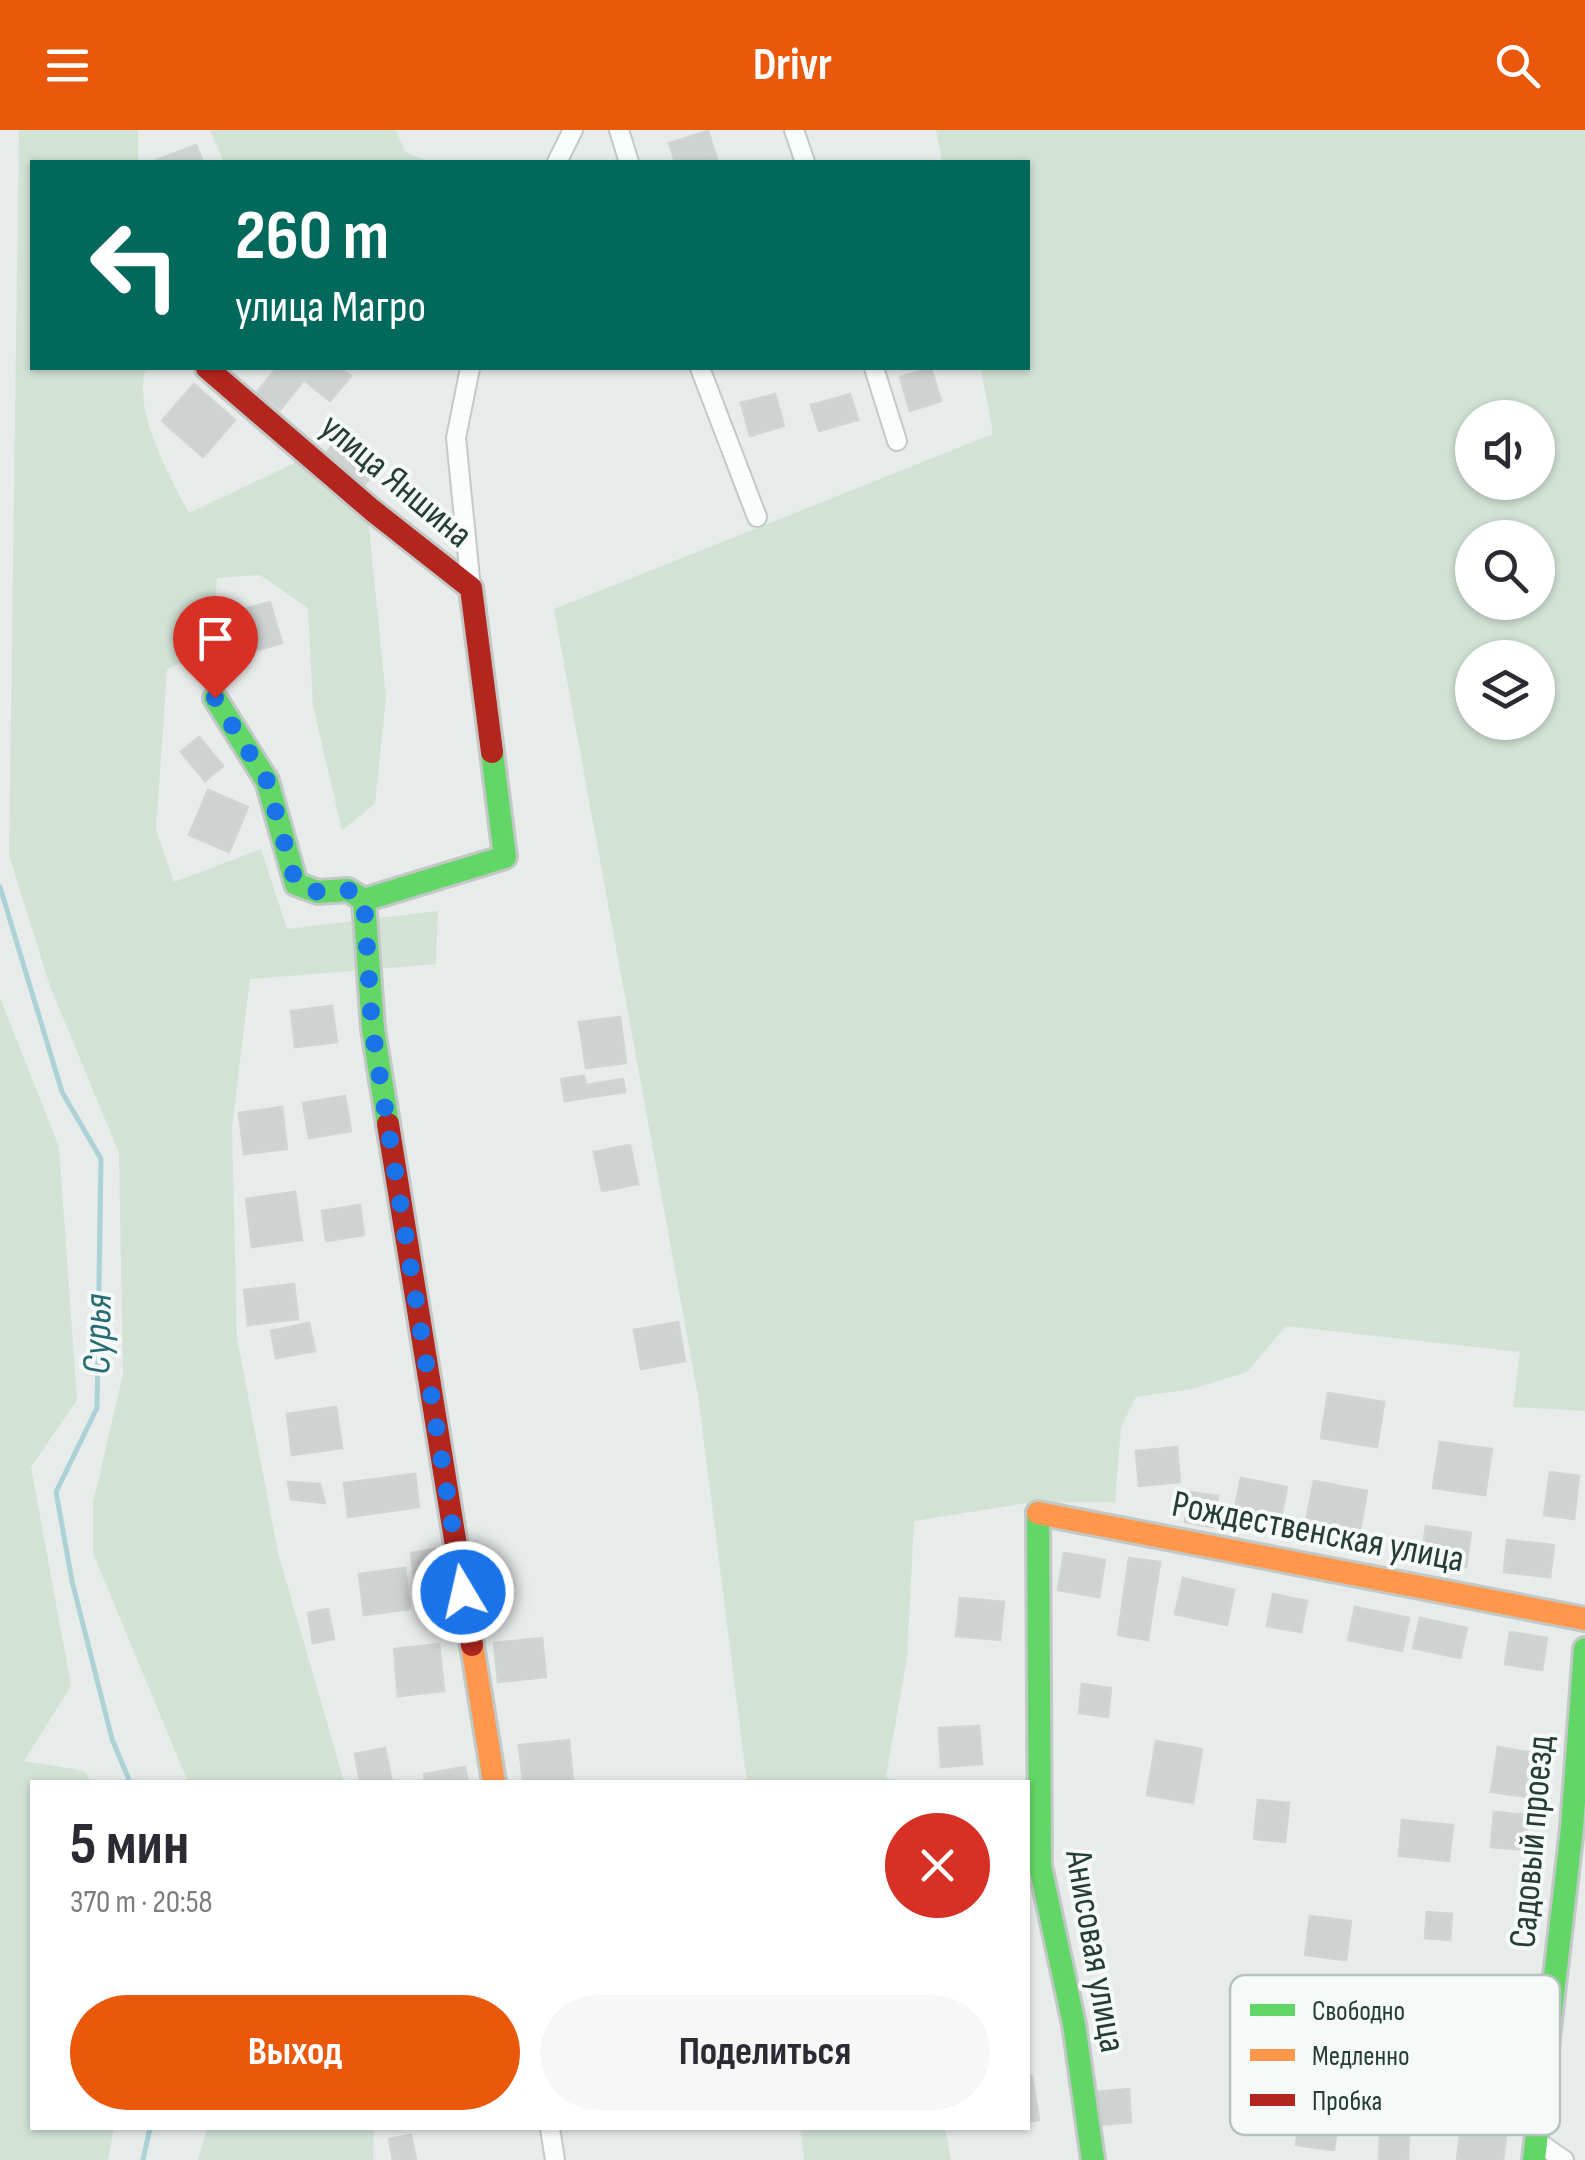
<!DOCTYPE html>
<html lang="ru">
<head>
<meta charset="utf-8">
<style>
	:root { --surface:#fff; --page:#f7f7f7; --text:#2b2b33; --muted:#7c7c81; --accent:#ea580c }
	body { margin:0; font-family:"Sofia Sans Condensed",sans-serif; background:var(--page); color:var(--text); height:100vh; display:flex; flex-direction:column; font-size:38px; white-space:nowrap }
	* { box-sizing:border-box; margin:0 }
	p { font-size:32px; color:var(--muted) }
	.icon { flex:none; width:55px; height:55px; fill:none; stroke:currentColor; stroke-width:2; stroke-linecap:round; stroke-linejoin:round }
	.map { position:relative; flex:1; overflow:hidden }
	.details { position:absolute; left:30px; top:1650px; width:1000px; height:350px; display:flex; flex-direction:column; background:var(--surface); border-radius:0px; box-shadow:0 2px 8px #0004 }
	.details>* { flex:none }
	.banner { position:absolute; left:30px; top:30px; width:1000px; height:210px; border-radius:0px; box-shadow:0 2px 8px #0004; background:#00695c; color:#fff; overflow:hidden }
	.controls { position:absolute; left:1455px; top:270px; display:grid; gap:20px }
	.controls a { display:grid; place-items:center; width:100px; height:100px; border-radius:50%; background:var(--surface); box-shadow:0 2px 8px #0004; font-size:50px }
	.pin { position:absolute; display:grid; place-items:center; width:85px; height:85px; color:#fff; margin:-102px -42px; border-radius:50% 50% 50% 0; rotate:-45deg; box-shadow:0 0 10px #0007 }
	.pin .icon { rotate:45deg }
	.me { position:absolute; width:110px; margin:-55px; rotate:351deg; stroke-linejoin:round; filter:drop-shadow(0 0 8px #0008) }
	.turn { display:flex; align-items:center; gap:35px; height:210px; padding:0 40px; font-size:45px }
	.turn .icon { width:130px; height:130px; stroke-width:2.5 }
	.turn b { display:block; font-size:70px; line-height:85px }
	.round { display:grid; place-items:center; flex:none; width:105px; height:105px; border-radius:52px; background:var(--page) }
	.headline { display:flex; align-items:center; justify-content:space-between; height:170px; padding:0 40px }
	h1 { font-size:60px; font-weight:700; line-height:75px }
	.action { display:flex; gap:20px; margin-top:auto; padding:20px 40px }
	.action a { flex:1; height:115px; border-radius:60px; background:var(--accent); color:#fff; font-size:40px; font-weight:700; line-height:115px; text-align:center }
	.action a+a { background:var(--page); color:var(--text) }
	header { display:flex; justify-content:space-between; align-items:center; height:130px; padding:0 40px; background:var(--accent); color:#fff; font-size:45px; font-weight:700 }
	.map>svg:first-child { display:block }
</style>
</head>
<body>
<header><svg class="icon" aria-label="menu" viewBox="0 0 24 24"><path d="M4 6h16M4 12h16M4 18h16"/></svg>Drivr<svg class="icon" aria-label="search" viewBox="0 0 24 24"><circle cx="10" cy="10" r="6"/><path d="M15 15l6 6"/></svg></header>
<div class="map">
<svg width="1585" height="2030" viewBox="0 0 1585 2030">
	<rect width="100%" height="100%" fill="#e7ebe9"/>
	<!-- green -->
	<g fill="#d2e2d5" fill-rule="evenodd">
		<path d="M19,0h119v32h-106v206h114c-14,43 23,107 43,145l116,-55 63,60 18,179 -11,107 -33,26 -29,-124 -5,-98 -48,-33 -43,3 -7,68 -43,24 -11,160 18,52 87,-33 26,80 151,-18 -2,53 -186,15 -18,148 5,211 41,215 66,229h-156l-95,-229v-50l30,-129 -4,-221 -69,-167 -41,-131z"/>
		<path d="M210,0h186l9,22 25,10h-206z"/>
		<path d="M936,0h649v1281l-72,-4 7,-55 -234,-26 -39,46 -55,17 -56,8 -15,30 -6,75 -88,1 -113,18 -7,137 -21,118 5,6h-144l-49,-387 -144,-786 439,-175 -12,-66h47v-206h-86zM1472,288h66v64h-66zM1472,408h66v64h-66zM1472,528h66v64h-66z"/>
		<path d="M0,868l59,149 18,253 -46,67 40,219 -47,75 61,10 6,11h-59v346h82l-6,32h-108z"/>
		<path d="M207,1998h167l-1,32h-175z"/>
		<path d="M800,1998h145l6,32h-147z"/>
	</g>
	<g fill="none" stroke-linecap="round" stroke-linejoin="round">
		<!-- stream -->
		<g stroke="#acd2d5" stroke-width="5">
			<path d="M0,757l62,205 39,67 -4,249 -41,84 16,89 40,158 18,43"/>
			<path d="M143,2030l7,-32"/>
		</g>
	</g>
	<!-- building -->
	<g fill="#ced2d0" stroke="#d0d4d2" stroke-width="2.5">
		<path d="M708,1l9,28 -13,3h-29l-6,-19z"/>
		<path d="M196,15l7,17h-47v-2z"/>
		<path d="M272,238h67l12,8 -21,25 -26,-21 -24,30 -23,-18 18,-22z"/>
		<path d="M931,238l10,33 -31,10 -10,-34z"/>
		<path d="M194,254l41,36 -32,37 -41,-36z"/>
		<path d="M775,264l9,32 -34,10 -9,-33z"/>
		<path d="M850,264l8,26 -39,11 -8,-26z"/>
		<path d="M339,306l40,31 -15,18 -39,-30z"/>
		<path d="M270,472l12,41 -44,13 -12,-42z"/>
		<path d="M199,607l24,29 -18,15 -24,-29z"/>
		<path d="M208,660l40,17 -19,45 -40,-17z"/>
		<path d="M332,876l5,36 -42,5 -4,-36z"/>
		<path d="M620,887l6,46 -40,5 -7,-46z"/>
		<path d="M584,946l2,9 37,-6 2,13 -60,9 -4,-22z"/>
		<path d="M345,966l6,35 -42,7 -6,-35z"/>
		<path d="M282,977l5,42 -43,5 -5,-41z"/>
		<path d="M630,1015l8,39 -36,7 -8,-39z"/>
		<path d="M295,1062l7,48 -50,7 -6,-48z"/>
		<path d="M360,1075l4,30 -38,6 -4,-30z"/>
		<path d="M294,1154l4,35 -50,6 -4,-35z"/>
		<path d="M678,1192l7,39 -44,8 -7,-39z"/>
		<path d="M309,1193l6,28 -39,7 -5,-27z"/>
		<path d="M1328,1263l56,9 -7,45 -56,-9z"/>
		<path d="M336,1277l6,41 -50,7 -5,-41z"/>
		<path d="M1440,1312l52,7 -7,46 -52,-7z"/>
		<path d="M1177,1317l3,35 -41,4 -3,-35z"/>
		<path d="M1550,1342l29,4 -5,43 -30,-4z"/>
		<path d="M415,1344l4,33 -71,10 -4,-34z"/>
		<path d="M1241,1348l46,9 -8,40 -46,-9z"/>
		<path d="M1314,1351l53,10 -8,45 -54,-10z"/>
		<path d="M288,1352l32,2 5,19 -34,-4z"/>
		<path d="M1190,1362l28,4 -6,31 -27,-5z"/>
		<path d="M1426,1396l45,7 -5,34 -45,-7z"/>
		<path d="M1507,1410l47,5 -4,32 -46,-5z"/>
		<path d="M435,1419l4,29 -24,4 -4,-29z"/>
		<path d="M1064,1423l41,7 -6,37 -41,-7z"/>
		<path d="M1129,1428l31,4 -12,78 -30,-5z"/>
		<path d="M405,1438l5,41 -46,6 -5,-41z"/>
		<path d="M1183,1448l51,12 -7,35 -52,-11z"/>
		<path d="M1273,1464l34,7 -6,31 -34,-6z"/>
		<path d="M960,1468l44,4 -4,38 -44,-4z"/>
		<path d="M1355,1477l54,11 -7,33 -54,-11z"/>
		<path d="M328,1479l6,30 -21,4 -5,-30z"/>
		<path d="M1420,1488l47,10 -7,30 -47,-10z"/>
		<path d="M1510,1502l37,6 -5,32 -37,-6z"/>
		<path d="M542,1508l4,39 -48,5 -4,-39z"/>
		<path d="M439,1514l5,47 -46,5 -4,-47z"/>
		<path d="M1082,1554l29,4 -3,29 -29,-4z"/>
		<path d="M979,1596l3,38 -41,3 -2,-39z"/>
		<path d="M569,1610l4,42h-50l-4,-37z"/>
		<path d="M1156,1611l46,8 -9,54 -46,-8z"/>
		<path d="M1498,1617l36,6 -7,44 -36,-5z"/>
		<path d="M385,1618l7,34h-32l-5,-28z"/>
		<path d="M465,1637l3,15h-43l-1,-8z"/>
		<path d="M1258,1670l31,3 -4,39 -31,-3z"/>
		<path d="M1494,1682l34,3 -3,35 -34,-3z"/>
		<path d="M1402,1690l51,5 -4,36 -50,-5z"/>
		<path d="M1427,1782l25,2 -2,26 -25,-2z"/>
		<path d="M1310,1786l41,5 -5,39 -41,-5z"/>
		<path d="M1028,1946h4l7,44 -11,2z"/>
		<path d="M1129,1959l2,33 -32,3 -3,-33z"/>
		<path d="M1301,1979l38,5 -5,36 -38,-5z"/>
		<path d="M1461,1994l46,6 -4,30h-46z"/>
		<path d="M1380,2003l29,2 -1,25h-29z"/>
		<path d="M411,2005l5,25h-23l-4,-21z"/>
	</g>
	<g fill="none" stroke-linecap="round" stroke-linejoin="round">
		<!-- street casing -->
		<g stroke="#c4c8c6" stroke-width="22">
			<g id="street">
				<path d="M619,0l10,32"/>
				<path d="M794,0l11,32"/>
				<path d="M557,32l16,-32"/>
				<path d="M470,238l-14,70 15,150"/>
				<path d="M700,238l57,149"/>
				<path d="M874,238l23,73"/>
				<path d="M550,1998l5,32"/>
				<path d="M1535,2010l29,20"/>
			</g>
		</g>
		<!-- fast casing -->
		<g stroke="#c2c8c6" stroke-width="28">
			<g id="fast">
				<path d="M215,568l52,83 29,103 22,8 30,-2 16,10 9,129 15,95"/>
				<path d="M364,770l141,-43 -13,-105"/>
				<path d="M1038,1383l2,353 34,158 19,136"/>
				<path d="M1534,2030l38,-332 13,-179"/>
			</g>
		</g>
		<!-- slow casing -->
		<g stroke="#c2c8c6" stroke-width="28">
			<g id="slow">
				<path d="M1038,1383l547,106"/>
				<path d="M472,1515l22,137"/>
			</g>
		</g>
		<!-- jam casing -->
		<g stroke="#c2c8c6" stroke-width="28">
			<g id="jam">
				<path d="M207,238l165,142 99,78 21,164"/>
				<path d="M388,994l84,521"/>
			</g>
		</g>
		<!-- street -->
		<use href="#street" stroke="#fbfcfc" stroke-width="18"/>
		<!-- fast -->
		<use href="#fast" stroke="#63d668" stroke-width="22"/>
		<!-- slow -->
		<use href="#slow" stroke="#ff974d" stroke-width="22"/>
		<!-- jam -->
		<use href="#jam" stroke="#b3261e" stroke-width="22"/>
	</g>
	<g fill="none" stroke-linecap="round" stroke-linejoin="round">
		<!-- route -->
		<path stroke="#1a73e8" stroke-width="18" stroke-dasharray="0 32.4" d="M215,568l52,83 29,103 22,8 30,-2 16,10 8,128 91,564"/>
	</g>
	<g text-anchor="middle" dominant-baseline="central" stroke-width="8" stroke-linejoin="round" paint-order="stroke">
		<!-- street labels -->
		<g font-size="38" fill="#263d35" stroke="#f5f9f7">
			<text transform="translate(396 351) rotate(40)">улица Яншина</text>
			<text transform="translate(1318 1402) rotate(11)">Рождественская улица</text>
			<text transform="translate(1532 1712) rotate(-85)">Садовый проезд</text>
			<text transform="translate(1095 1821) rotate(80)">Анисовая улица</text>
		</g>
		<!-- water labels -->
		<g font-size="40" font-style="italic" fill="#266d73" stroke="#f5f9f7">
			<text transform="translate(98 1204) rotate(-89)">Сурья</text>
		</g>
	</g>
	<!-- legend -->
	<rect x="1230" y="1845" width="330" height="160" rx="15" fill="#f5f9f7" stroke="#b7c1bd" stroke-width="2.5"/>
	<rect x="1250" y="1874" width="45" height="12" fill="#63d668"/>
	<rect x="1250" y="1919" width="45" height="12" fill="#ff974d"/>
	<rect x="1250" y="1964" width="45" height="12" fill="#b3261e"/>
	<g font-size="28" fill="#263d35">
		<text x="1312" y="1890">Свободно</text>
		<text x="1312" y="1935">Медленно</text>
		<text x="1312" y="1980">Пробка</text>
	</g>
</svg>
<div class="controls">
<a><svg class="icon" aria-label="sound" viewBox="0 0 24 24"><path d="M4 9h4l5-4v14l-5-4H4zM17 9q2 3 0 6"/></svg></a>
<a><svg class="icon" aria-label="search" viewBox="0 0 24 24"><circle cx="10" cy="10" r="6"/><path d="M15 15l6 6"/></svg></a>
<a><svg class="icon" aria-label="layers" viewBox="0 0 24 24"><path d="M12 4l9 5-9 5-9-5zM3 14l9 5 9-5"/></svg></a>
</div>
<div class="pin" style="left:215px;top:568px;background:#d93025"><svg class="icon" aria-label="arrive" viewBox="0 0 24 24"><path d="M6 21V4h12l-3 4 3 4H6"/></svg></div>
<svg class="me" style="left:463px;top:1462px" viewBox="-20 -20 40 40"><circle r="17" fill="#1a73e8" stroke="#fff" stroke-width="3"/><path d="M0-11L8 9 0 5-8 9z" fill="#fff"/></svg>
<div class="banner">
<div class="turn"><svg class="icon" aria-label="left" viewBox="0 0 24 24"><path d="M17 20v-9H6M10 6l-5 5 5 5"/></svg><div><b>260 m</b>улица Магро</div></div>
</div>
<section class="details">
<div class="headline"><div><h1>5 мин</h1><p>370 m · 20:58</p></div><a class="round" style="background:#d93025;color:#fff"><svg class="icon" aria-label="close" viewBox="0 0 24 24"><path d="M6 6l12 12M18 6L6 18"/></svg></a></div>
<div class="action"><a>Выход</a><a>Поделиться</a></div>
</section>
</div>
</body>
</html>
